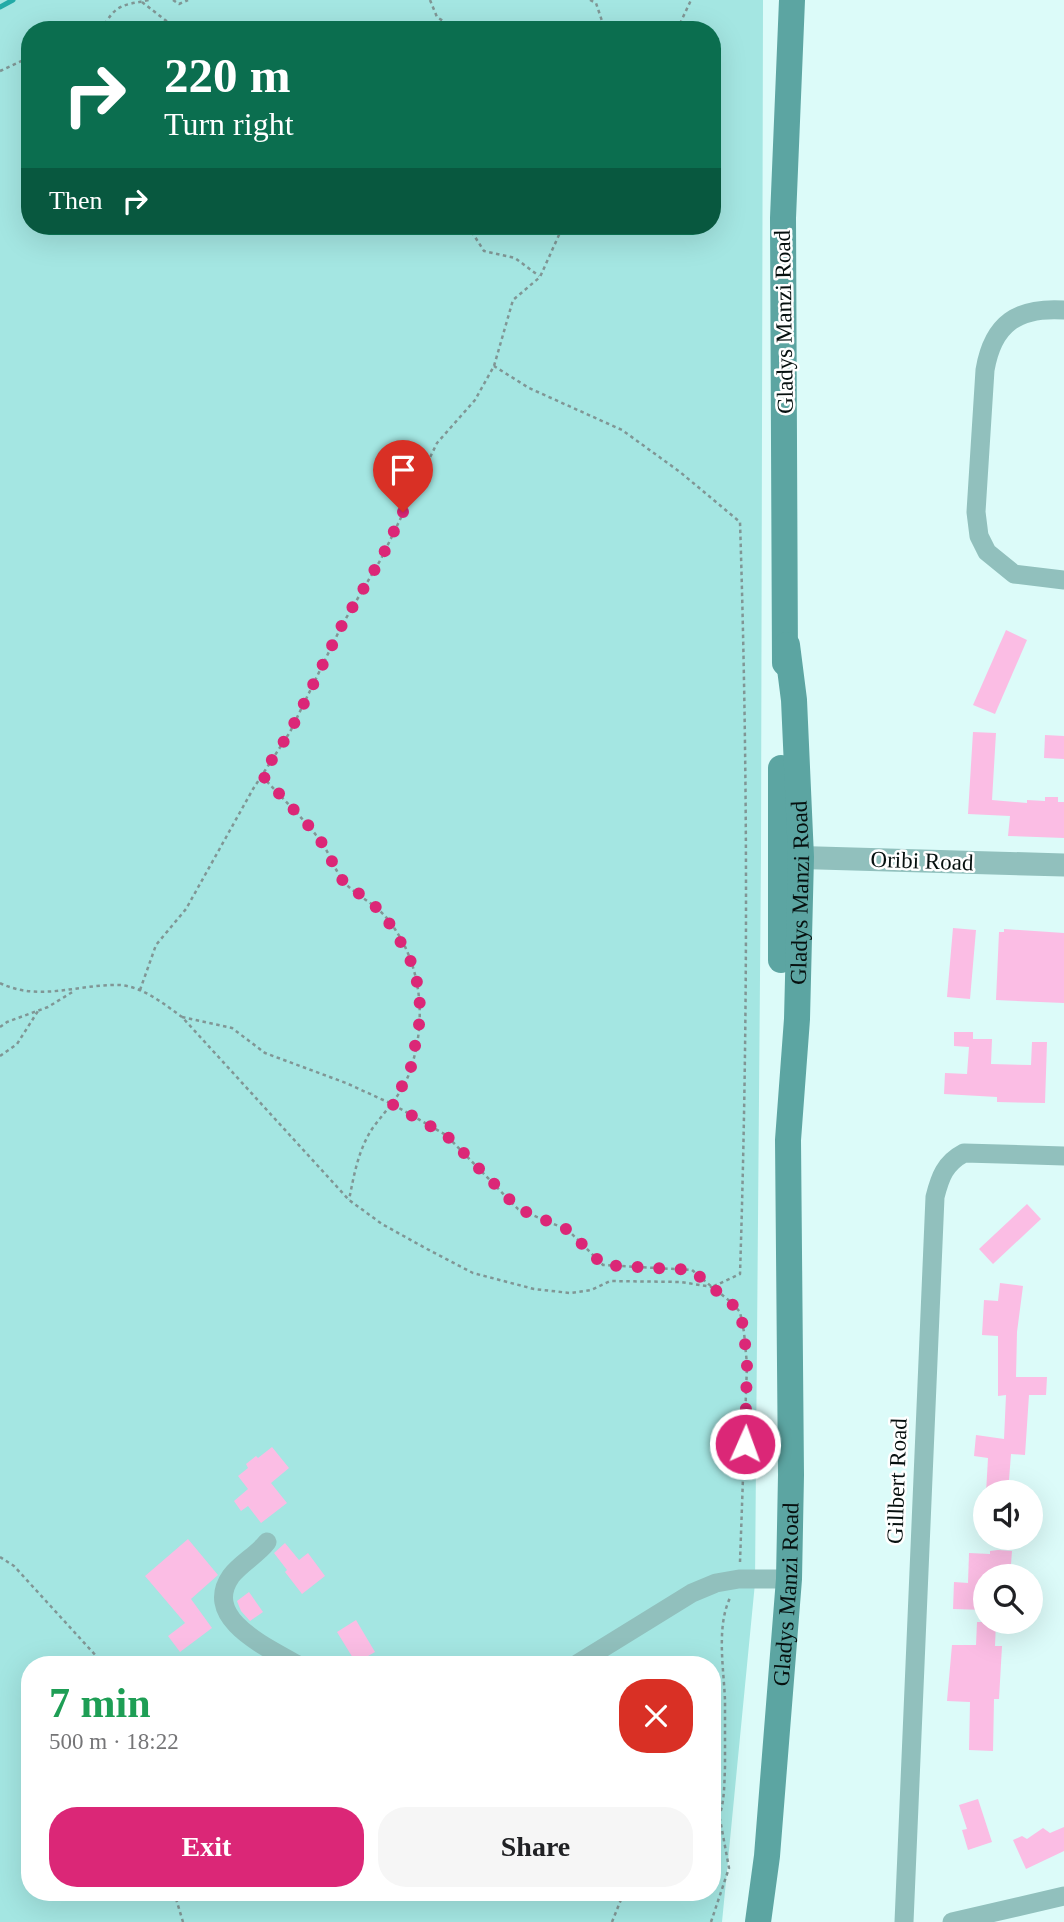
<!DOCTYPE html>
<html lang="en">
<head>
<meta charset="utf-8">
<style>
	:root { --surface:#fff; --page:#f6f6f6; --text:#202124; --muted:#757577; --accent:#db2777 }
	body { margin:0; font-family:Georgia,serif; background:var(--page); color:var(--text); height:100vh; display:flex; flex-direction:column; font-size:26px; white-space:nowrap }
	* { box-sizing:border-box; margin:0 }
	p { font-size:23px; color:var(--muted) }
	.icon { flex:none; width:38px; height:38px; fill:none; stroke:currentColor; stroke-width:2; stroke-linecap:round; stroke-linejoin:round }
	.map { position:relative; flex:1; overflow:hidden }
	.panel { position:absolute; left:21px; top:1656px; width:700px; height:245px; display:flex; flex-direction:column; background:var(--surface); border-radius:28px; box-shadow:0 7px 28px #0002 }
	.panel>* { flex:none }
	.banner { position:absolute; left:21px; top:21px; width:700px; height:214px; border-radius:28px; box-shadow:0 7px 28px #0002; background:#0b6e4f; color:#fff; overflow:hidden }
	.fabs { position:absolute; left:973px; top:1480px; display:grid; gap:14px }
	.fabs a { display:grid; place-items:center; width:70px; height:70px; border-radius:50%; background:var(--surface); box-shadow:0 7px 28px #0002; font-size:35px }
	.pin { position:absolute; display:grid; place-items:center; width:60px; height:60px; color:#fff; margin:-72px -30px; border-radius:50% 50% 50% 0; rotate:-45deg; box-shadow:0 0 7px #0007 }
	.pin .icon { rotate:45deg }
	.me { position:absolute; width:77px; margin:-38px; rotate:2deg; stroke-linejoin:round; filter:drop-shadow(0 0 5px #0008) }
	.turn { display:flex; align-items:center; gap:24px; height:147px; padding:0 28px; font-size:32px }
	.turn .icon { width:91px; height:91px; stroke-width:2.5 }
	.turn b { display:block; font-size:49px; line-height:60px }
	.then { display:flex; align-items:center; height:66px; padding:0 28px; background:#0003; gap:14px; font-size:26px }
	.round { display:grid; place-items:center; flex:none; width:74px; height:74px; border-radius:28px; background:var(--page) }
	.overview { display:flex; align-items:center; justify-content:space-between; height:119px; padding:0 28px }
	h1 { font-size:42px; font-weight:600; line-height:52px; color:#1e9e55 }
	.button { display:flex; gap:14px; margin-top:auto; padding:14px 28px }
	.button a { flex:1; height:80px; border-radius:28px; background:var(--accent); color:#fff; font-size:28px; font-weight:600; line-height:80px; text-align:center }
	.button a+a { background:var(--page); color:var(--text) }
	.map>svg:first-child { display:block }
</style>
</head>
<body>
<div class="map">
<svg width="1064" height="1922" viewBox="0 0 1064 1922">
	<rect width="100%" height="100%" fill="#dcfbf9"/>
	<!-- green -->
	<path fill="#a4e6e2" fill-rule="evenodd" d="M0,0h763l-2,855 -6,728 -33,339h-722zM30,30h682v196h-682zM30,1664h682v228h-682z"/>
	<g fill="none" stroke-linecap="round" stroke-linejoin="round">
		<!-- stream -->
		<path stroke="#23aba7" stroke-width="5" d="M0,7l13,-7"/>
	</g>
	<!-- building -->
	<g fill="#fbbde4">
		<path d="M1006,630l21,10 -32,74 -22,-9z"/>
		<path d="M973,732l23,1 -4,67 35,3v-3l18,1v-4h13v5h6v36l-56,-2 2,-20 -42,-2z"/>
		<path d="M1045,735l19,1v23l-20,-1z"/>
		<path d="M953,928l23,2 -6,69 -23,-2z"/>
		<path d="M1004,929l60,4v70l-68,-3 3,-68h5z"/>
		<path d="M954,1032h19v7h19l-1,25 40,1 1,-23h15l-2,61 -48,-1v-5l-53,-3 1,-21 22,1 2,-27 -15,-1z"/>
		<path d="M1027,1204l14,15 -48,45 -14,-15z"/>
		<path d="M1000,1283l23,3 -6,46 -1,45h31l-1,18h-17l-4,60 -14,-1 -3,39h-22l2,-35 -14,-2 2,-21 28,4 2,-44 -8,1v-60l-16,-1 2,-35 14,1z"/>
		<path d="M272,1447l17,21 -18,15 16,20 -26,20 -13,-17 -7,5 -7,-10 14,-12 -10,-13 10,-8 -2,-4 10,-8 2,2z"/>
		<path d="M188,1539l30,36 -27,24 21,29 -32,24 -12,-16 17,-13 -40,-47z"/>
		<path d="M285,1543l14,17 9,-7 17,23 -23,18 -17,-22 2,-2 -13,-17z"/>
		<path d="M998,1550l14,1 -1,13 -21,13h-5v33l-32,-1 1,-27 14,1 1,-30 21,1v-3z"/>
		<path d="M249,1592l14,20 -13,9 -9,-10 -4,-10z"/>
		<path d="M356,1620l19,32 -19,11 -19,-31z"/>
		<path d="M977,1622h19l-1,24h7l-3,53h-5l-1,52 -24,-1 1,-48 -23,-1 5,-56h24z"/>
		<path d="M978,1799l14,43 -24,8 -6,-20 5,-1 -8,-24z"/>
		<path d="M1064,1827v24l-38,18 -13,-29 9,-4 5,3 16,-11 7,5z"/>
	</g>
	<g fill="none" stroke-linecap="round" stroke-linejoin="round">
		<!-- path -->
		<g stroke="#809695" stroke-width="2.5" stroke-dasharray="3.5 3.5" stroke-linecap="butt">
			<path d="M173,0l6,4 9,-4"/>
			<path d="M430,0l7,17 20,13"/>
			<path d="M590,0l6,3 9,27"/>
			<path d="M142,2l36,28"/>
			<path d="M101,30c16,-27 20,-24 48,-30"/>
			<path d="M677,30l14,-30"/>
			<path d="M0,71l30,-14"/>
			<path d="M468,226l16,25 31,7 24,18"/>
			<path d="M262,776c18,20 37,38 54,59 12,13 17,32 27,46 11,13 29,21 41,34 38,43 44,104 26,156 -7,22 -25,40 -38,58 -14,22 -18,46 -23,71"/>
			<path d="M0,983c39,19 78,1 119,2 23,1 45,19 63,32l167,183 33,24 45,25 46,24 61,16 36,4 21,-3 19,-9 71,1 31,5 19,15 9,10 4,20 3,33 -7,197"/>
			<path d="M140,990l16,-45 30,-36 67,-120 37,-57 52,-107 39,-66 56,-116 38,-43 19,-34 19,-66 27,-23 23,-51"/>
			<path d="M182,1017l50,11 33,25 81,30 46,21 54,31 72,74 50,21 35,35 89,5 20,17 28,-13c8,-250 8,-501 0,-752l-60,-50 -58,-42 -93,-42 -35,-22"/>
			<path d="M0,1027l7,-5 41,-15 26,-16"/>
			<path d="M0,1056l17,-12 21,-33"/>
			<path d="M0,1557l14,9 84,92 2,6"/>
			<path d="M712,1830c13,-18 12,-41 13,-63 0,-22 0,-44 0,-66 -1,-31 -9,-74 5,-103"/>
			<path d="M174,1892l9,30"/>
			<path d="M612,1922l12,-30"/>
			<path d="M711,1922l18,-54 -9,-49"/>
		</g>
		<!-- minor -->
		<g stroke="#91c0bd" stroke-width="19">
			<path d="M1064,310c-46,-3 -71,13 -79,60l-9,142 3,24 8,16 27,22 50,6"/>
			<path d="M267,1542c-10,13 -26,21 -36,34 -30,43 38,72 65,88"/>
			<path d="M577,1664l115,-71 24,-10 23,-4h50"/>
			<path d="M904,1922l31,-725c5,-20 10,-34 29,-44l100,3"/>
			<path d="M952,1922l112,-26"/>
		</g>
		<!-- tertiary -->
		<path stroke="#91c0bd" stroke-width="23" d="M784,857l280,8"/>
		<!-- secondary -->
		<g stroke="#5ca5a2" stroke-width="26">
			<path d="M785,663l-2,-445 9,-218"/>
			<path d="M781,768v192"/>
			<path id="s1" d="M758,1922l9,-66 22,-277 2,-104 -3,-335 9,-121 4,-162 -7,-157 -7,-55"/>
		</g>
	</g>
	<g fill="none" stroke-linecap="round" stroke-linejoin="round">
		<!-- route -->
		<path stroke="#db2777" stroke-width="12" stroke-dasharray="0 21.6" d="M403,512l-22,47 -39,66 -52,107 -28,43 56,61 26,47 28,20 14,15 23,38 11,36 -1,33 -9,47 -18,32 54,31 73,74 49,21 35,35 89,5 48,41 4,21 3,33 -2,79"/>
	</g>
	<g text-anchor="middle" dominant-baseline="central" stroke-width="5" stroke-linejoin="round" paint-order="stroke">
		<!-- street labels -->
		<g font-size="23" fill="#06100f" stroke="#fff">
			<text transform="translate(784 322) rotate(-91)">Gladys Manzi Road</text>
			<text transform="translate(922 861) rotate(2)">Oribi Road</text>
			<text stroke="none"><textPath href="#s1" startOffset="1031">Gladys Manzi Road</textPath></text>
			<text transform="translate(897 1481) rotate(-88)">Gillbert Road</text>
			<text stroke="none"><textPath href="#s1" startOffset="329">Gladys Manzi Road</textPath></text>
		</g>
	</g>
</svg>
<div class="fabs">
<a><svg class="icon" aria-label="sound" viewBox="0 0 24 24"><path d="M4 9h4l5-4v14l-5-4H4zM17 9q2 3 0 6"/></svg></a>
<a><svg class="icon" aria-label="search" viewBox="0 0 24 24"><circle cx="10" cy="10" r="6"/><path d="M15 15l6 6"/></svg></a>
</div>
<div class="pin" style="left:403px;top:512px;background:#d93025"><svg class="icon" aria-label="arrive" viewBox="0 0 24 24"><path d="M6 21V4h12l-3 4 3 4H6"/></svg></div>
<svg class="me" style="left:745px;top:1444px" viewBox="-20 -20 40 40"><circle r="17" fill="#db2777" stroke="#fff" stroke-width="3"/><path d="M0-11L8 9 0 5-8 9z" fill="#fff"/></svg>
<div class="banner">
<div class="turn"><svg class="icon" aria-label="right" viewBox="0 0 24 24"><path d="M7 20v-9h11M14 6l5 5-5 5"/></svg><div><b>220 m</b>Turn right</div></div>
<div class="then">Then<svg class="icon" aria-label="right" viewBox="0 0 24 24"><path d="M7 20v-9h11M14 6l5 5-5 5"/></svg></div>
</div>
<section class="panel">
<div class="overview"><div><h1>7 min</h1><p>500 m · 18:22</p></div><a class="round" style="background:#d93025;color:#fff"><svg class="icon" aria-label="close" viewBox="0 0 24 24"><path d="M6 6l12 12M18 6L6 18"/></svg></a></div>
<div class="button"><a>Exit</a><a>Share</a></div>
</section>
</div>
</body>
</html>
